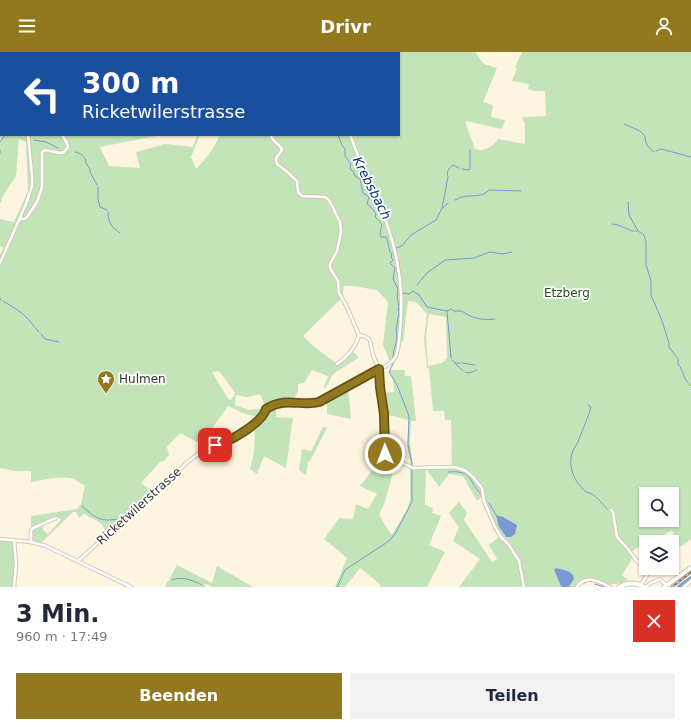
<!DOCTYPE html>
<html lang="de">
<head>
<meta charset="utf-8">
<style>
	:root { --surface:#fff; --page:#f2f2f3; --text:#1f2937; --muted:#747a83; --accent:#927920 }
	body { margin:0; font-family:"DejaVu Sans",sans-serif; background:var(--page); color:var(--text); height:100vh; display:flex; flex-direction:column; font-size:15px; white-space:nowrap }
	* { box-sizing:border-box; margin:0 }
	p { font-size:13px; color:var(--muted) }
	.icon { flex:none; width:22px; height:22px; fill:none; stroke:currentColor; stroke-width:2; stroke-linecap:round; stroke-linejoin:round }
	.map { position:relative; height:535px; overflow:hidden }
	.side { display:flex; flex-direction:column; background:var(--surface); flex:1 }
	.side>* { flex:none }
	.guide { position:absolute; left:0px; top:0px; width:400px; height:84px; box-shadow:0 1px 3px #0004; background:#1a4fa0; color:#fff; overflow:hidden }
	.buttons { position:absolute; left:639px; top:435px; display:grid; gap:8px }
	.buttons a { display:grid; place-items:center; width:40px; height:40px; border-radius:0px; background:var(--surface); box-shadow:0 1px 3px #0004; font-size:20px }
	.pin { position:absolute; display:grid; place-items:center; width:34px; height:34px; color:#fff; margin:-17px; border-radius:8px; box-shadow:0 2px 6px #0006 }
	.me { position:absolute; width:44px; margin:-22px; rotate:359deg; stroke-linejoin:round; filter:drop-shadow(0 0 3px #0008) }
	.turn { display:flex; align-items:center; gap:14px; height:84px; padding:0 16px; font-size:18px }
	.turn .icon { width:52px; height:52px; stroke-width:2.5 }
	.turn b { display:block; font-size:28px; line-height:34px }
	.round { display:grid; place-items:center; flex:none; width:42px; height:42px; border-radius:0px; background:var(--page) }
	.headline { display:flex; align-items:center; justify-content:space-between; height:68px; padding:0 16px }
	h1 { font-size:24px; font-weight:800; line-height:30px }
	.button { display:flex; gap:8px; margin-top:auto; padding:8px 16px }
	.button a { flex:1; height:46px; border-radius:0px; background:var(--accent); color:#fff; font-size:16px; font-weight:800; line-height:46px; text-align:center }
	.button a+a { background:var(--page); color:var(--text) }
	header { display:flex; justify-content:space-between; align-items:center; height:52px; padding:0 16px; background:var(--accent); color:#fff; font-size:18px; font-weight:800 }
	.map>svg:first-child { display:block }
</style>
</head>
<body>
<header><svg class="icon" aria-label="menu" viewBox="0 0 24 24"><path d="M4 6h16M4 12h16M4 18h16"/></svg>Drivr<svg class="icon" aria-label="person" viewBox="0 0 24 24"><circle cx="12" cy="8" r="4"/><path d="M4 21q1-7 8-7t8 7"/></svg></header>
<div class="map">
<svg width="691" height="535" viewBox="0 0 691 535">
	<rect width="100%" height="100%" fill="#fdf5df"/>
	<!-- built -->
	<path fill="#f5eacd" d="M691,516v8l-16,11h-6z"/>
	<!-- green -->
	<g fill="#c3e4b9" fill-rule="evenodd">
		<path d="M276,0h199l9,12 13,4 -14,34 10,3 -2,12 14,3 -3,9 -36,-8v3l9,25c9,3 18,-2 23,-10l27,5v-21l-3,-6 24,-1 -1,-25h-11l-6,-2 1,-5 -17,-3 5,-13 -2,-1 7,-15h169v487l-11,8 -8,-16 -26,11 -15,10 2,5 -11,18 6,5c-11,7 -27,4 -39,-1l-12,8h-8l3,-3 -18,-14 3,7 6,10h-104l21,-28 -27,-18 6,-14 -10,-14 10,-11 8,11 -3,7 28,42 5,-3 -8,-14 11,-9 -9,-16 -8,-25 -6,6 -14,-25 -14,-2 -10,13 -13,-18 -1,36 8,3 -1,5 9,3 -12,29 16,7 -18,35h-48l2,-2 -21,-17 -15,19h-10l12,-29 -23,-19 15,-21 14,1 3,-15 12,5 9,-15 -17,-8 25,-32 11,6 -11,42 -6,13 10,16 3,4 15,-26 3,-10v-36l-3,-19 2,-24 -25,-6 -3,-21 13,-1 -1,-13 -4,-7 1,-2h15v6h6l5,45h-5l-1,21 3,26 39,-1 -1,-47h-6l-1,-9h-11l-4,-43h-2l-3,-29 3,-25c-7,-7 -8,-13 -19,-13l-5,41 -4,-1 -3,14 -6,7 -7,-17 5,-43 -11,-12c-11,-1 -21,-5 -33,-4l-2,12 -39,38c10,11 23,19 34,28l14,-13 6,4 1,3 -25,16 -8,15 -1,-2 4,-11 -16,-6 -8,13 -6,1v7l-5,11 -17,2v13l17,1 -7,50 -22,-12 -7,18 -7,-5c4,-15 6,-28 4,-43l-11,9 -3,4 -20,12 -5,-6 11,-3 34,-24 -5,-2 -10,-2 -17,-8 -27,38 -21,-11 -13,14 2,8 -5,6 -4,1 -19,21 12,9 -46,42c-2,-4 -4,-9 -8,-12 -4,-3 -10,-4 -15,-8l-5,4 -3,-6h-3l-33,32 -9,-2v-26l46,-7 4,-5 4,-19c-5,-1 -7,-4 -11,-6 -14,-4 -30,1 -43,3v-11h-16l-15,-3v-213l3,-7 -3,-2v-27l14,3 14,-31 -2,-49 -7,-3 -3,37 -13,20 -3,8v-74l1,5h160l-61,12 9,19 31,2 -4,-16 29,-8 28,3 4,-12h3l-9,22 5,12c8,-8 21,-24 23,-34h180v-82zM429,262l17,3 1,41 -5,5 -14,3 -2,-30zM219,319l16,22 -3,6 -3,1 -17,-28zM260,342l6,14 -17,2 -14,-5 1,-10 11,2zM646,442h26v26h-26zM497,463l17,8 1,11c-13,9 -16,-9 -18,-19zM57,464l4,4 -13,14 -5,-4v-7l9,-3z"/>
		<path d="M363,323l1,3 -16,9 3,32 -24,-5v-8l-3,-6 5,-2 -1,-3z"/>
		<path d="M323,375l4,1 -17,33h-2l-2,14 -7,-5 3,-21 9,2z"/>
		<path d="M0,487l14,1 2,16 -2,31h-14z"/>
		<path d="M177,513l35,18 5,-17 36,21h-42v-1l-6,-2v3h-40z"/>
	</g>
	<!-- water -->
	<g fill="#779ad4">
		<path d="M496,463l7,2 14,8 -2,9 -4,3h-5l-7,-10z"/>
		<path d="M556,516l12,3 5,4 1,4 -5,8h-6l-2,-1 -7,-16z"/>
	</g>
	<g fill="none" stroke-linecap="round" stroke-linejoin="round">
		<!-- stream -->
		<g stroke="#779ad4" stroke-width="1">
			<path d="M6,0v1"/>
			<path d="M317,1l1,-1"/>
			<path d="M624,72l16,7 5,5c0,8 3,11 9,16"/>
			<path d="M34,88l12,2 12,6"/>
			<path d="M0,90l5,-7"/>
			<path d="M0,98v3"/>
			<path d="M656,99l5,-2 30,8"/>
			<path d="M75,100c13,3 8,9 15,17v3l7,13"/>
			<path d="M462,117l7,1 1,-2v-18"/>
			<path d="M98,135v12l2,8 7,3"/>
			<path d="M455,148c13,-8 25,0 34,-10l32,1"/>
			<path d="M628,150l1,13 9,16 6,4 2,7v23l5,16v14l11,26 7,22v4l9,12v5c6,7 5,16 13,22"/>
			<path d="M443,156l5,-5"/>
			<path d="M108,160c0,10 3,15 12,21"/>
			<path d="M612,172c10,0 18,9 25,7"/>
			<path d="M396,196l6,-2 9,-11 25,-15 6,-12 6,-31c-2,-5 1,-9 5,-12l6,3"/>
			<path d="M417,233l10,-12 18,-13 29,-2 16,-6 12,2 10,-2"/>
			<path d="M403,241l6,1 4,-3 6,4 8,12 20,4 4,47"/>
			<path d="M0,246l1,2"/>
			<path d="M3,249c10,6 19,11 26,19 4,4 6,9 10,12"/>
			<path d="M447,259l4,-2 3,2h8c8,7 22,10 33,8"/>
			<path d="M41,282l4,5 14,3"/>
			<path d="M452,308l11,11"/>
			<path d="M455,311h5"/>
			<path d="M462,311l13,2"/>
			<path d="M465,320l4,1 8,-3"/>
			<path d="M323,347l38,-22"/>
			<path d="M588,353l3,2c-3,11 -8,22 -12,32 -1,4 -4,8 -6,11 -6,16 1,32 13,42 9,1 15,11 21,17"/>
			<path d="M448,420c24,-2 19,7 33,22"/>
			<path d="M489,451l7,12"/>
			<path d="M82,454c8,7 14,14 26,14 4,0 8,-1 13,0"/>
			<path d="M172,528c9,-4 21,0 30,5"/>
			<path d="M585,531l2,-1"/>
			<path d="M595,532l9,3"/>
			<path d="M337,535l8,-17 44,-29 6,-7 17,-32v-39l-4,-18 1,-29 -12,-31 -8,-13 5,-10c-4,-10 6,-21 2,-32l3,-18 -1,-2 1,-3 -2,-11 1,-7 -5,-10 2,-11 -5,-5 3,-3 -2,-3 1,-3 -2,-2 -3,-13 -1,-2h-5l-1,-2c1,-11 5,-9 -5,-18l1,-3 -5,-7 -4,-3 2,-7 -6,-4 -3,-14 -5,-3 -2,-5 -2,-1 -1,-2 1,-4 -6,-8v-7l-3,-4 -4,-10"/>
		</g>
		<!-- river -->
		<path stroke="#779ad4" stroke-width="3.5" d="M679,535l12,-9"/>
		<!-- minor casing -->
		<g stroke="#d0c8b3" stroke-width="4.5">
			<g id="minor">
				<path d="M17,0l1,1"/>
				<path d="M128,0l2,1"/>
				<path d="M326,0v1"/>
				<path d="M99,1v-1"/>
				<path d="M0,54h1"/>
				<path d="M271,83c1,8 9,8 11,15l-6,8 1,6 9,7 11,10 1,11 4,4 23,1 4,3 11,22 1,10 -4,19 -7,13v4l8,13 1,12 7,12 13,30"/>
				<path d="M20,167h4l3,-2 10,-15 5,-15v-35l3,-2 15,3 4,-1 4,-5 -1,-4 -5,-8"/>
				<path d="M0,211l26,-59 6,-18v-11l-4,-40"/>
				<path d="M359,283l7,2 4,3 3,15 6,14 1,18 3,17 2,50 28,14 42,-1 11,4 6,5 10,12 2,13 11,26 6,10 8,8 10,16 5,26"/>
				<path d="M337,312c10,-7 19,-17 22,-29"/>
				<path d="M611,458l2,2 4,25 11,12 8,11 5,5 6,10 -6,10"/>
				<path d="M0,487l31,3 15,4 85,41"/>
				<path d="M31,490v-11l2,-3 16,-7 7,-3"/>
				<path d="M78,509l111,-100 19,-15 13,-2 11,-5 29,-20 4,-5 1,-5c21,-13 40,0 59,-9 8,-4 15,-9 23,-14 12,-6 40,-18 47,-28 4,-7 4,-19 5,-27 5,-51 -5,-91 -25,-138 -2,-5 -6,-10 -8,-16 -7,-13 -11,-28 -17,-42"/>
				<path d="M14,535l2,-23 -2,-24"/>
				<path d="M577,535c8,-13 21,-6 33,0"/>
				<path d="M646,535l5,-4 9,-4 6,6"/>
				<path d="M684,535l7,-6"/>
			</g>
		</g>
		<!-- major casing -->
		<g stroke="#d0c8b3" stroke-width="5.5">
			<g id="major">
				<path d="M619,535c9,-5 17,-5 26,0"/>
				<path d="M664,535l27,-19"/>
			</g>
		</g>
		<!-- minor -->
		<use href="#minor" stroke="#fff" stroke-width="2.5"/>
		<!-- major -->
		<use href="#major" stroke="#fff" stroke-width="3.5"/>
		<!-- rail casing -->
		<g stroke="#837e70" stroke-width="2.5">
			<path id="rail" d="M672,535l19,-15"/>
		</g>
		<!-- rail -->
		<use href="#rail" stroke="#fff" stroke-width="1" stroke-dasharray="3" stroke-linecap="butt"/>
	</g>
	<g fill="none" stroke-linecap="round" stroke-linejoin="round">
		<!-- route casing -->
		<g stroke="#5f4f15" stroke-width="10">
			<path id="route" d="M215,393c15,-3 47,-22 51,-36 20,-13 35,-2 53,-7l60,-33 1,18 4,27 1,40"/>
		</g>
		<!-- route -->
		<use href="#route" stroke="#927920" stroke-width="7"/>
	</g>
	<!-- icons -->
	<defs>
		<g id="sight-pin" transform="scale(0.9)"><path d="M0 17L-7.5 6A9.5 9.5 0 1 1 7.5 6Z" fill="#927920" stroke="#fff"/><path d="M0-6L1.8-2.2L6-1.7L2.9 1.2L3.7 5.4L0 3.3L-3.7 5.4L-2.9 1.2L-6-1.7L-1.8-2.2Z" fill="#fff"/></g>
	</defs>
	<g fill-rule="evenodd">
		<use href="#sight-pin" x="106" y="327"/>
	</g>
	<g text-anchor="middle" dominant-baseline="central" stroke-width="3.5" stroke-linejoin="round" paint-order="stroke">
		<!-- park labels -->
		<g font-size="12" fill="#255016" stroke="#fff">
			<text x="567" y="241">Etzberg</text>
		</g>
		<!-- poi labels -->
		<g font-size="12" fill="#38352c" stroke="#fff" text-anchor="start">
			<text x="119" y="327">Hulmen</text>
		</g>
		<!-- street labels -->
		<g font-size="12" fill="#38352c" stroke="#fff">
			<text transform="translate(139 454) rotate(-42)">Ricketwilerstrasse</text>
		</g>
		<!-- water labels -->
		<g font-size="13" font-style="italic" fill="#032d70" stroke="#fff">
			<text transform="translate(372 136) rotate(63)">Krebsbach</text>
		</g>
	</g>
</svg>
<div class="buttons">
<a><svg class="icon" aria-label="search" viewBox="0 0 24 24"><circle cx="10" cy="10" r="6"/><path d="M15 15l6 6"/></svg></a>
<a><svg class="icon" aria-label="layers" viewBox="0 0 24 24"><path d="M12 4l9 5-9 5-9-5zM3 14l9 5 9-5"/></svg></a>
</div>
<div class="pin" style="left:215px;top:393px;background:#d93025"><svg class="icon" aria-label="arrive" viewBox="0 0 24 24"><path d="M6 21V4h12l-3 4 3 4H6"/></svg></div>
<svg class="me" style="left:385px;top:402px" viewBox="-20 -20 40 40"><circle r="17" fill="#927920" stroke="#fff" stroke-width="3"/><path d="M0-11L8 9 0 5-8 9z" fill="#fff"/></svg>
<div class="guide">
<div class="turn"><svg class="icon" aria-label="left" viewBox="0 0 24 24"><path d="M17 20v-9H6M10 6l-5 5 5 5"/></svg><div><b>300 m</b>Ricketwilerstrasse</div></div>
</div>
</div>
<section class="side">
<div class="headline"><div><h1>3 Min.</h1><p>960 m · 17:49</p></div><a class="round" style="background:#d93025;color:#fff"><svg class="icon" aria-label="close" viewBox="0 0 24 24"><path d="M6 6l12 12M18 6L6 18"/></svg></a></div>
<div class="button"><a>Beenden</a><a>Teilen</a></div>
</section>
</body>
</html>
